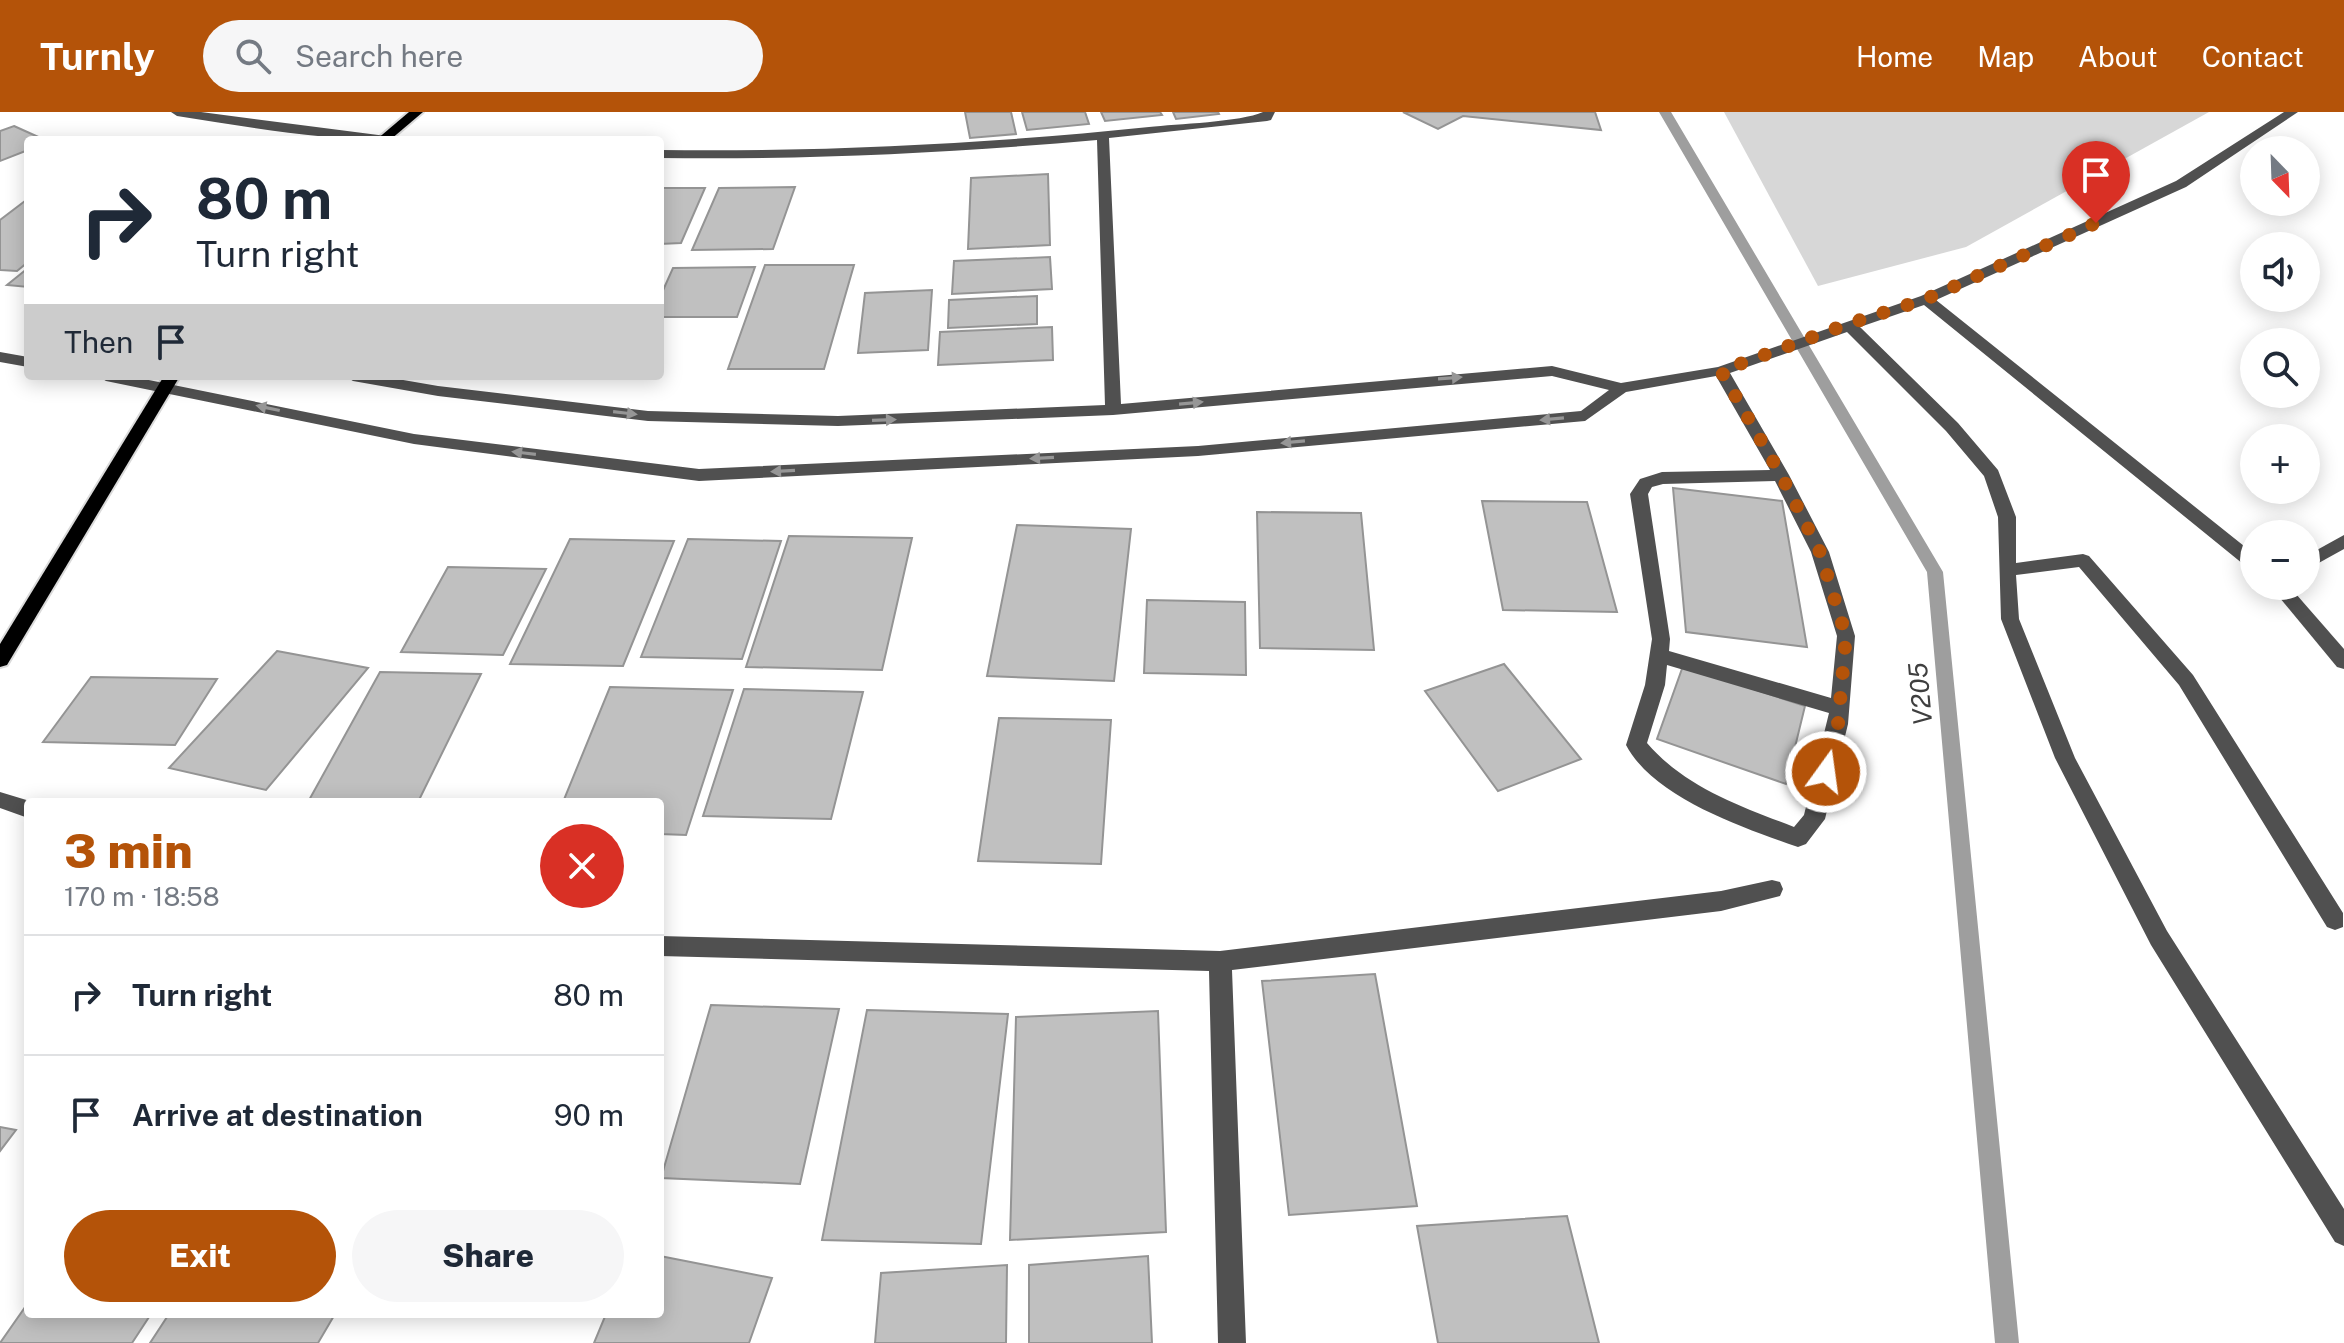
<!DOCTYPE html>
<html lang="en">
<head>
<meta charset="utf-8">
<style>
	:root { --surface:#fff; --page:#f6f6f7; --text:#1f2937; --muted:#747a83; --line:#e0e1e3; --accent:#b45309 }
	body { margin:0; font-family:"Public Sans",sans-serif; background:var(--page); color:var(--text); height:100vh; display:flex; flex-direction:column; font-size:30px; white-space:nowrap }
	* { box-sizing:border-box; margin:0 }
	p { font-size:26px; color:var(--muted) }
	.icon { flex:none; width:44px; height:44px; fill:none; stroke:currentColor; stroke-width:2; stroke-linecap:round; stroke-linejoin:round }
	.map { position:relative; flex:1; overflow:hidden }
	.side { position:absolute; left:24px; top:686px; width:640px; height:520px; display:flex; flex-direction:column; background:var(--surface); border-radius:8px; box-shadow:0 4px 20px #0003 }
	.side>* { flex:none }
	.hud { position:absolute; left:24px; top:24px; width:640px; height:244px; border-radius:8px; box-shadow:0 4px 20px #0003; background:#fff; color:var(--text); overflow:hidden }
	.needle { width:52px; rotate:157deg }
	.tools { position:absolute; left:2240px; top:24px; display:grid; gap:16px }
	.tools a { display:grid; place-items:center; width:80px; height:80px; border-radius:50%; background:var(--surface); box-shadow:0 4px 20px #0003; font-size:40px }
	.pin { position:absolute; display:grid; place-items:center; width:68px; height:68px; color:#fff; margin:-82px -34px; border-radius:50% 50% 50% 0; rotate:-45deg; box-shadow:0 0 8px #0007 }
	.pin .icon { rotate:45deg }
	.me { position:absolute; width:88px; margin:-44px; rotate:14deg; stroke-linejoin:round; filter:drop-shadow(0 0 6px #0008) }
	.turn { display:flex; align-items:center; gap:28px; height:168px; padding:0 40px; font-size:36px }
	.turn .icon { width:104px; height:104px; stroke-width:2.5 }
	.turn b { display:block; font-size:56px; line-height:68px }
	.then { display:flex; align-items:center; height:76px; padding:0 40px; background:#0003; gap:16px; font-size:30px }
	.round { display:grid; place-items:center; flex:none; width:84px; height:84px; border-radius:42px; background:var(--page) }
	.head { display:flex; align-items:center; justify-content:space-between; height:136px; padding:0 40px }
	h1 { font-size:48px; font-weight:800; line-height:60px; color:var(--accent) }
	.action { display:flex; gap:16px; margin-top:auto; padding:16px 40px }
	.action a { flex:1; height:92px; border-radius:48px; background:var(--accent); color:#fff; font-size:32px; font-weight:800; line-height:92px; text-align:center }
	.action a+a { background:var(--page); color:var(--text) }
	ul { padding:0; list-style:none }
	li { display:flex; align-items:center; gap:24px; height:120px; padding:0 40px; border-top:2px solid var(--line) }
	li div { flex:1 }
	li b { display:block; font-size:30px }
	li em { font-style:normal }
	header { display:flex; align-items:center; gap:48px; box-sizing:border-box; height:112px; padding:0 40px; background:var(--accent); color:#fff }
	header strong { font-size:38px }
	nav { display:flex; gap:44px; margin-inline-start:auto; font-size:28px }
	.search { width:560px; height:72px; background:var(--page); display:flex; align-items:center; gap:20px; box-sizing:border-box; padding:0 28px; border-radius:44px; color:var(--muted); font-size:30px }
	.map>svg:first-child { display:block }
</style>
</head>
<body>
<header>
<strong>Turnly</strong>
<div class="search"><svg class="icon" aria-label="search" viewBox="0 0 24 24"><circle cx="10" cy="10" r="6"/><path d="M15 15l6 6"/></svg>Search here</div>
<nav><a>Home</a><a>Map</a><a>About</a><a>Contact</a></nav>
</header>
<div class="map">
<svg width="2344" height="1231" viewBox="0 0 2344 1231">
	<rect width="100%" height="100%" fill="#fff"/>
	<!-- green -->
	<path fill="#d7d7d7" d="M1724,0h485l-243,135 -148,39z"/>
	<g fill="none" stroke-linecap="round" stroke-linejoin="round">
		<!-- stream -->
		<path fill="#9e9e9e" fill-rule="evenodd" d="M1659,0h12l272,460 76,771h-24l-68,-771z"/>
	</g>
	<!-- building -->
	<g fill="#c0c0c0" stroke="#949494" stroke-width="2">
		<path d="M965,0h46l5,22 -46,4z"/>
		<path d="M1022,0h63l4,12 -62,6z"/>
		<path d="M1101,0h59l2,3 -57,6z"/>
		<path d="M1173,0h45l1,2 -43,5z"/>
		<path d="M1403,0h192l6,18 -138,-14 -25,13z"/>
		<path d="M14,14l31,14h-17v10l-28,11v-30z"/>
		<path d="M1048,62l2,71 -82,4 3,-71z"/>
		<path d="M795,75l-22,62 -81,1 27,-62z"/>
		<path d="M660,76h45l-24,55 -21,1z"/>
		<path d="M25,89h3v61l-11,9 -17,-1v-50z"/>
		<path d="M1050,145l2,32 -100,5 2,-33z"/>
		<path d="M765,153h89l-30,104h-96z"/>
		<path d="M755,155l-18,50h-77v-20l13,-29z"/>
		<path d="M28,156v19l-21,-2z"/>
		<path d="M932,178l-4,60 -70,3 7,-60z"/>
		<path d="M1037,184v28l-89,4 1,-28z"/>
		<path d="M1052,215l1,33 -115,5 2,-33z"/>
		<path d="M1673,376l109,13 25,146 -121,-15z"/>
		<path d="M1482,389l105,1 30,110 -114,-2z"/>
		<path d="M1257,400l104,1 13,137 -114,-2z"/>
		<path d="M1017,413l114,4 -17,152 -127,-5z"/>
		<path d="M789,424l123,2 -30,132 -136,-3z"/>
		<path d="M570,427l104,2 -51,125 -113,-2z"/>
		<path d="M688,427l93,2 -39,118 -101,-2z"/>
		<path d="M448,455l98,2 -43,86 -102,-3z"/>
		<path d="M1147,488l98,2 1,73 -102,-2z"/>
		<path d="M277,539l91,17 -102,122 -97,-22z"/>
		<path d="M1504,552l77,95 -83,32 -73,-100z"/>
		<path d="M1683,554l122,40 -19,78 -129,-45z"/>
		<path d="M380,560l101,2 -63,128h-110z"/>
		<path d="M91,565l126,2 -42,66 -132,-3z"/>
		<path d="M610,575l123,3 -47,145 -26,-1v-32h-97z"/>
		<path d="M744,577l119,3 -32,127 -128,-3z"/>
		<path d="M999,606l112,2 -10,144 -123,-3z"/>
		<path d="M1375,862l42,232 -128,9 -27,-234z"/>
		<path d="M711,893l128,4 -39,175 -139,-6z"/>
		<path d="M867,898l141,4 -27,230 -159,-4z"/>
		<path d="M1158,899l8,221 -156,8 6,-223z"/>
		<path d="M0,1015l16,3 -16,21z"/>
		<path d="M1567,1104l32,127h-161l-21,-117z"/>
		<path d="M660,1144l112,22 -23,65h-155l12,-29h54z"/>
		<path d="M1148,1144l4,87h-123v-78z"/>
		<path d="M1007,1153l-1,78h-131l6,-70z"/>
		<path d="M28,1191v11h123l-19,29h-132z"/>
		<path d="M169,1202h166l-17,29h-168z"/>
	</g>
	<g fill="none" stroke-linecap="round" stroke-linejoin="round">
		<!-- major casing -->
		<g stroke="#dbdbdb" stroke-width="4">
			<g id="major">
				<path d="M409,0h14l-33,28h-14z"/>
				<path d="M164,264h16l-173,289 -7,2v-23z"/>
			</g>
		</g>
		<!-- minor -->
		<g fill="#505050" fill-rule="evenodd">
			<path d="M171,0h30l185,24 6,4c-72,0 -143,-13 -215,-24z"/>
			<path d="M1263,0h12l-4,8 -4,1 -158,17 12,266 431,-38 69,17 97,-16 203,-71 255,-115 108,-69h14l-112,75 -250,113 318,254v16l-6,-2 -324,-263 -64,22 98,96 40,47 18,47v46l67,-9 6,2 104,119 150,238v14l-8,3 -8,-3 -148,-242 -100,-118 -63,8 3,44 56,139 92,173 177,278v37l-9,-4 -184,-297 -96,-187 -54,-139 -3,-102 -14,-41 -38,-45 -99,-99 -117,41 59,102 40,77 26,84 -7,88 -23,95 -19,25 -8,3c-54,-19 -144,-49 -172,-102l19,-60 7,-46 -22,-145 10,-15 22,-7 108,-2 -54,-94 -90,16 -41,29 -387,35 -499,25 -285,-37 -308,-63 -8,-5h31l285,58 285,35 499,-23 383,-35 28,-21 -57,-14 -439,39 -275,11 -190,-5 -210,-25 -85,-15 -8,-5h35l58,10 210,25 190,5 267,-11 -8,-265c-146,13 -291,20 -437,18v-8c163,2 326,-6 489,-23 27,-3 92,-5 114,-15zM1775,369l36,71 26,84 -6,62 -162,-47 1,-12 -22,-145 4,-7 11,-3zM1667,553l162,48 -25,102 -10,12c-54,-21 -108,-39 -147,-84l18,-58z"/>
			<path d="M0,240l28,5v10l-28,-5z"/>
			<path d="M2344,423v14l-38,21v-14z"/>
			<path d="M2270,474h19l55,63v20l-7,-2z"/>
			<path d="M0,680l33,10h-5v16l-28,-10z"/>
			<path d="M1772,768l8,2 3,7 -3,7 -59,15 -489,59 14,373h-28l-9,-372 -549,-15v-20l560,15 501,-60z"/>
		</g>
		<!-- major -->
		<use href="#major" fill="#000" fill-rule="evenodd"/>
	</g>
	<!-- one-way arrows -->
	<defs><path id="oneway-solid" d="M-6-.8H1V-3.2L6.5 0L1 3.2V.8H-6Z" transform="scale(2)"/></defs>
	<g fill="#969696">
		<use href="#oneway-solid" transform="translate(1450 266) rotate(-4)"/>
		<use href="#oneway-solid" transform="translate(1191 291) rotate(-5)"/>
		<use href="#oneway-solid" transform="translate(268 296) rotate(-168)"/>
		<use href="#oneway-solid" transform="translate(625 301) rotate(7)"/>
		<use href="#oneway-solid" transform="translate(1552 307) rotate(175)"/>
		<use href="#oneway-solid" transform="translate(884 308) rotate(-2)"/>
		<use href="#oneway-solid" transform="translate(1293 330) rotate(175)"/>
		<use href="#oneway-solid" transform="translate(524 341) rotate(-173)"/>
		<use href="#oneway-solid" transform="translate(1042 346) rotate(177)"/>
		<use href="#oneway-solid" transform="translate(783 359) rotate(177)"/>
	</g>
	<g fill="none" stroke-linecap="round" stroke-linejoin="round">
		<!-- route -->
		<path stroke="#b45309" stroke-width="14" stroke-dasharray="0 25.2" d="M1826,660l12,-48 8,-88 -26,-84 -39,-77 -60,-104 127,-47 78,-25 170,-76"/>
	</g>
	<g text-anchor="middle" dominant-baseline="central" stroke-width="6" stroke-linejoin="round" paint-order="stroke">
		<!-- water labels -->
		<g font-size="26" font-style="italic" fill="#3f3f3f" stroke="#fff">
			<text transform="translate(1920 582) rotate(-95)">V205</text>
		</g>
	</g>
</svg>
<div class="tools">
<a><svg class="needle" viewBox="-14 -14 28 28"><path d="M0-13l5 13h-10z" fill="#e53935"/><path d="M0 13l5-13h-10z" fill="#747a83"/></svg></a>
<a><svg class="icon" aria-label="sound" viewBox="0 0 24 24"><path d="M4 9h4l5-4v14l-5-4H4zM17 9q2 3 0 6"/></svg></a>
<a><svg class="icon" aria-label="search" viewBox="0 0 24 24"><circle cx="10" cy="10" r="6"/><path d="M15 15l6 6"/></svg></a>
<a>+</a>
<a>−</a>
</div>
<div class="pin" style="left:2096px;top:111px;background:#d93025"><svg class="icon" aria-label="arrive" viewBox="0 0 24 24"><path d="M6 21V4h12l-3 4 3 4H6"/></svg></div>
<svg class="me" style="left:1826px;top:660px" viewBox="-20 -20 40 40"><circle r="17" fill="#b45309" stroke="#fff" stroke-width="3"/><path d="M0-11L8 9 0 5-8 9z" fill="#fff"/></svg>
<div class="hud">
<div class="turn"><svg class="icon" aria-label="right" viewBox="0 0 24 24"><path d="M7 20v-9h11M14 6l5 5-5 5"/></svg><div><b>80 m</b>Turn right</div></div>
<div class="then">Then<svg class="icon" aria-label="arrive" viewBox="0 0 24 24"><path d="M6 21V4h12l-3 4 3 4H6"/></svg></div>
</div>
<section class="side">
<div class="head"><div><h1>3 min</h1><p>170 m · 18:58</p></div><a class="round" style="background:#d93025;color:#fff"><svg class="icon" aria-label="close" viewBox="0 0 24 24"><path d="M6 6l12 12M18 6L6 18"/></svg></a></div>
<ul>
<li><svg class="icon" aria-label="right" viewBox="0 0 24 24"><path d="M7 20v-9h11M14 6l5 5-5 5"/></svg><div><b>Turn right</b></div><em>80 m</em></li>
<li><svg class="icon" aria-label="arrive" viewBox="0 0 24 24"><path d="M6 21V4h12l-3 4 3 4H6"/></svg><div><b>Arrive at destination</b></div><em>90 m</em></li>
</ul>
<div class="action"><a>Exit</a><a>Share</a></div>
</section>
</div>
</body>
</html>
